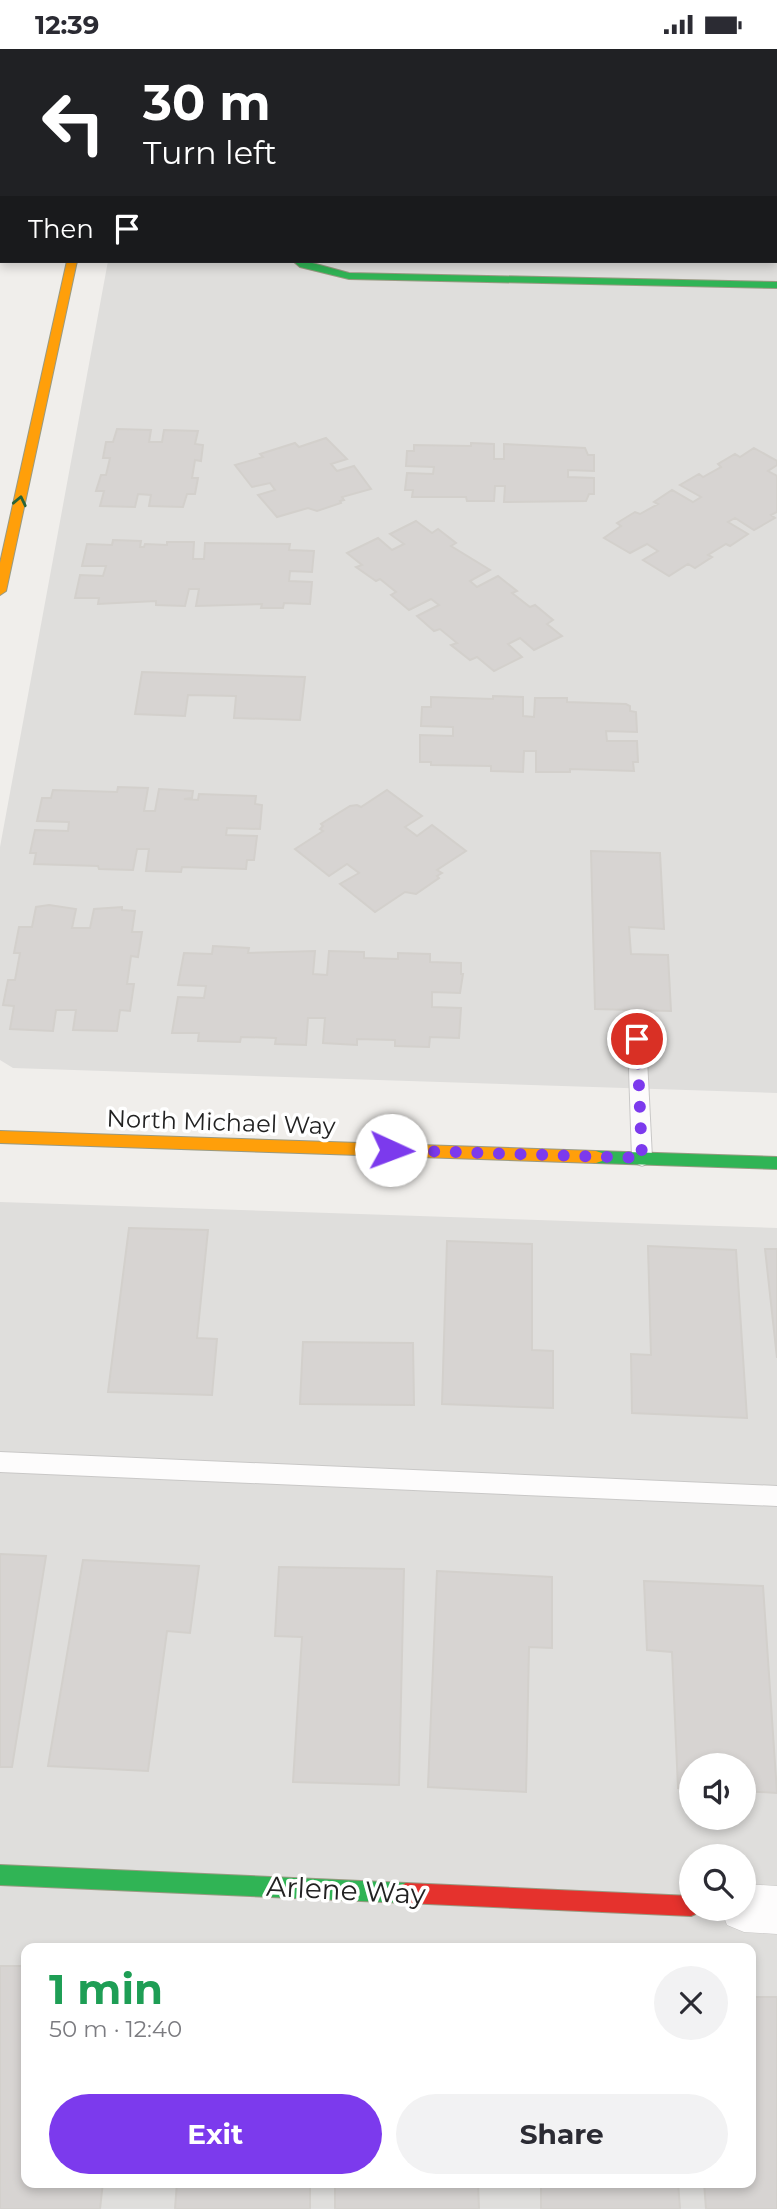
<!DOCTYPE html>
<html lang="en">
<head>
<meta charset="utf-8">
<style>
	:root { --surface:#fff; --page:#f2f2f3; --text:#2b2b33; --muted:#7c7c81; --accent:#7c3aed }
	body { margin:0; font-family:Montserrat,sans-serif; background:var(--page); color:var(--text); height:100vh; display:flex; flex-direction:column; font-size:26px; white-space:nowrap }
	* { box-sizing:border-box; margin:0 }
	p { font-size:23px; color:var(--muted) }
	.icon { flex:none; width:38px; height:38px; fill:none; stroke:currentColor; stroke-width:2; stroke-linecap:round; stroke-linejoin:round }
	.map { position:relative; flex:1; overflow:hidden }
	.panel { position:absolute; left:21px; top:1894px; width:735px; height:245px; display:flex; flex-direction:column; background:var(--surface); border-radius:14px; box-shadow:0 4px 10px #0003 }
	.panel>* { flex:none }
	.banner { position:absolute; left:0px; top:0px; width:777px; height:214px; box-shadow:0 4px 10px #0003; background:#202124; color:#fff; overflow:hidden }
	.tools { position:absolute; left:679px; top:1704px; display:grid; gap:14px }
	.tools a { display:grid; place-items:center; width:77px; height:77px; border-radius:50%; background:var(--surface); box-shadow:0 4px 10px #0003; font-size:35px }
	.pin { position:absolute; display:grid; place-items:center; width:60px; height:60px; color:#fff; margin:-30px; border:4px solid #fff; border-radius:50%; box-shadow:0 2px 7px #0007 }
	.me { position:absolute; width:77px; margin:-38px; rotate:92deg; stroke-linejoin:round; filter:drop-shadow(0 0 5px #0008) }
	.turn { display:flex; align-items:center; gap:24px; height:147px; padding:0 28px; font-size:32px }
	.turn .icon { width:91px; height:91px; stroke-width:2.5 }
	.turn b { display:block; font-size:49px; line-height:60px }
	.then { display:flex; align-items:center; height:66px; padding:0 28px; background:#0003; gap:14px; font-size:26px }
	.round { display:grid; place-items:center; flex:none; width:74px; height:74px; border-radius:37px; background:var(--page) }
	.overview { display:flex; align-items:center; justify-content:space-between; height:119px; padding:0 28px }
	h1 { font-size:42px; font-weight:700; line-height:52px; color:#1e9e55 }
	.action { display:flex; gap:14px; margin-top:auto; padding:14px 28px }
	.action a { flex:1; height:80px; border-radius:42px; background:var(--accent); color:#fff; font-size:28px; font-weight:700; line-height:80px; text-align:center }
	.action a+a { background:var(--page); color:var(--text) }
	.status { display:flex; justify-content:space-between; align-items:center; height:49px; padding:0 35px; background:var(--surface); direction:ltr }
	.status svg { height:19px; fill:currentColor }
	.map>svg:first-child { display:block }
</style>
</head>
<body>
<div class="status"><b>12:39</b><svg viewBox="0 0 49 12"><path d="M0 12V9h3v3zM5 12V6h3v6zM10 12V3h3v9zM15 12V0h3v12zM26 1h20v11H26zM47 4h2v5h-2z"/></svg></div>
<div class="map">
<svg width="777" height="2160" viewBox="0 0 777 2160">
	<rect width="100%" height="100%" fill="#f0eeeb"/>
	<!-- residential -->
	<g fill="#dfdedc" fill-rule="evenodd">
		<path d="M145,0h632v1044l-764,-25 -13,-8v-213l108,-586h667v-210z"/>
		<path d="M0,1153l777,26v981h-777zM691,1717h53v52h-53zM691,1808h53v52h-53zM26,1899h725v234h-725z"/>
	</g>
	<!-- building -->
	<g fill="#d7d4d2" stroke="#d3d0cc" stroke-width="2">
		<path d="M117,380l34,1 -2,12h13l2,-12 34,1 -3,13 8,1 -2,16 -6,-1 -3,18h6l-3,16h-8l-4,13 -34,-1 2,-11 -13,-1 -3,13 -35,-1 4,-15h-8l5,-16h5l4,-17h-7l3,-16h7z"/>
		<path d="M326,389l21,21 -16,5 6,7 17,-5 17,23 -29,8 2,3 -4,1 1,2 -24,8 -9,-3 -31,9 -19,-22 17,-5 -5,-7 -18,4 -17,-22 28,-8 -3,-3 35,-11 4,4z"/>
		<path d="M471,394l23,1v15h10v-15l81,4 3,7h6v16l-26,-1v7l26,1v16h-5l-3,7 -82,1 1,-16h-10l-1,15h-27l-1,-4h-54l1,-7h-8l2,-17 26,1 1,-7 -28,-1 1,-15h7v-6l57,1z"/>
		<path d="M754,399l23,13v4l-9,6 9,5v36l-6,3 4,3 -21,12 -19,-12 -7,4 20,12 -18,12 -4,-2 -18,11 4,2 -17,11 -7,-4 -19,12 -26,-16 15,-9 -11,-7 -17,9 -26,-15 17,-12 -4,-3 18,-11 5,2 18,-10 -4,-2 18,-12 21,12 8,-5 -21,-12 19,-11 4,3 18,-10 -3,-3 17,-10 5,3z"/>
		<path d="M416,472l16,12 6,-4 18,14 -5,3 39,24 -20,11 7,6 21,-11 19,15 -5,2 18,14 5,-2 18,15 -6,4 15,12 -28,14 -14,-12 -12,6 14,13 -28,14 -17,-14 -7,3 -19,-15 6,-2 -17,-14 -6,2 -17,-15 22,-11 -8,-6 -22,11 -18,-15 5,-3 -16,-13 -4,2 -20,-14 6,-2 -15,-12 31,-15 14,12 12,-6 -14,-10z"/>
		<path d="M113,491l28,1 -1,6h4l1,-3 22,1v-3h27l-1,17h11l1,-16 85,1 -1,6 25,1 -2,21 -22,-1 -1,10 23,1 -2,22 -26,-1 -1,5h-22l1,-4 -66,2 3,-17h-10l-4,17 -29,-1v-4l-58,3 1,-6h-24l5,-23 23,1 3,-10h-24l5,-22 25,1z"/>
		<path d="M142,623l163,5 -5,43 -66,-2 2,-22 -48,-1 -3,21 -50,-2z"/>
		<path d="M493,647l30,1v19l11,1 1,-19h32v4l59,2 4,2v5l6,1 1,20 -31,-1 1,10h30l1,21h-5l1,9 -64,-2v3h-34v-21h-12l-1,21 -32,-1v-5l-60,-1v-3h-11v-27l33,1v-9l-32,-1 1,-19h9v-10l62,2z"/>
		<path d="M118,738l30,1 -4,23h11l4,-22 34,2 -1,7 -8,1 14,1 1,-6 57,2 -1,8 7,1 -2,24 -33,-1 -1,7 31,1 -3,24h-7l-1,9 -64,-2 -1,5 -35,-1 3,-22h-12l-4,21 -34,-1 -1,-3 -64,-2 2,-11h-6l5,-23 33,1 1,-9 -32,-1 5,-23h9l2,-8 64,2z"/>
		<path d="M387,741l35,26 -17,11 12,9 15,-11 34,26 -29,19 5,3 -5,3 2,2 -23,16 -11,-2 -30,20 -35,-28 19,-11 -12,-9 -18,12 -34,-27 28,-18 -3,-2 3,-3 -2,-2 29,-18 7,-1 4,2z"/>
		<path d="M591,802l69,2 4,76 -35,-2 2,27 37,1 3,56 -76,-2z"/>
		<path d="M49,856l27,4 -4,19h18l4,-19 28,-2v3l13,1 -3,21h10l-4,25 -7,-1 -4,28h7l-4,27 -10,-1 -3,21 -44,-1 3,-20h-20l-3,21 -43,-2 4,-23 -11,-1 5,-25h7l5,-27h-6l5,-26h13l4,-20z"/>
		<path d="M213,897l36,2 -1,5 67,-2 -2,23 14,1 2,-24 35,1v6l34,1v-6l32,1v8l31,1v11h2l-3,19 -28,-1v15l29,1 -2,30 -29,-1 -1,10 -34,-1v-6l-38,-1v6l-34,-2 2,-25h-17l-2,27 -31,-1 1,-6 -35,-1 -1,5 -42,-1 1,-8h-27l6,-36 26,1 2,-12 -28,-1 6,-32 28,1z"/>
		<path d="M129,1179l79,2 -11,108 20,1 -5,56 -104,-3z"/>
		<path d="M447,1192l85,3v106l21,1v57l-111,-4z"/>
		<path d="M648,1197l88,4 11,168 -115,-5 -1,-59 20,1z"/>
		<path d="M765,1200h12v109z"/>
		<path d="M303,1293l110,1 1,62 -114,-1z"/>
		<path d="M0,1505l46,2 -34,211h-12z"/>
		<path d="M83,1511l116,6 -9,67 -23,-2 -19,140 -100,-5z"/>
		<path d="M279,1518l125,2 -5,216 -106,-3 9,-145 -27,-1z"/>
		<path d="M437,1522l115,6v71l-23,-1 -3,145 -98,-5z"/>
		<path d="M644,1532l119,5 14,207 -33,-2v-25h-53v23l-13,-1 -6,-136 -25,-2z"/>
		<path d="M0,1917h26v216h77l-3,27h-100z"/>
		<path d="M751,1948h26v212h-71l-2,-27h47z"/>
		<path d="M177,2133h133v27h-135z"/>
		<path d="M335,2133h143l1,27h-144z"/>
		<path d="M541,2133h137l2,27h-139z"/>
	</g>
	<g fill="none" stroke-linecap="round" stroke-linejoin="round">
		<!-- lane casing -->
		<g stroke="#c9c8c7" stroke-width="2">
			<g id="lane">
				<path d="M637,983l7,2 2,5 6,119 -3,5 -7,3 -7,-3 -3,-5 -4,-119 2,-5z"/>
				<path d="M0,1403l777,34v20l-777,-34z"/>
			</g>
		</g>
		<!-- street casing -->
		<g stroke="#c9c8c7" stroke-width="1">
			<g id="street">
				<rect x="290" y="0" width="22" height="2"/>
				<rect x="775" y="58" width="2" height="14"/>
				<path d="M744,1835l33,2v48l-33,-2 -17,-7 -6,-16h23z"/>
			</g>
		</g>
		<!-- fast casing -->
		<g stroke="#999a82" stroke-width="2">
			<g id="fast">
				<path d="M0,191h2l-2,12z"/>
				<path d="M293,212h12l44,12 428,9v6l-428,-9 -49,-12z"/>
				<path d="M596,1102l181,6v12l-181,-6 -6,-2 -2,-4 2,-4z"/>
				<path d="M0,1816l406,18 7,3 3,7 -3,7 -7,3 -406,-18z"/>
			</g>
		</g>
		<!-- slow casing -->
		<g stroke="#999a82" stroke-width="2">
			<g id="slow">
				<path d="M112,0h10l-10,2z"/>
				<path d="M67,212h10l-71,330 -6,4v-32z"/>
				<path d="M0,1082l596,20 6,2 2,4 -2,4 -6,2 -596,-20z"/>
			</g>
		</g>
		<!-- jam casing -->
		<g stroke="#999a82" stroke-width="2">
			<g id="jam">
				<rect x="51" y="0" width="10" height="2"/>
				<path d="M406,1834l285,13v13h9l-2,4 -7,3 -285,-13 -7,-3 -3,-7 3,-7z"/>
			</g>
		</g>
		<!-- lane -->
		<use href="#lane" fill="#fdfcfc" fill-rule="evenodd"/>
		<!-- street -->
		<use href="#street" fill="#fdfcfc" fill-rule="evenodd"/>
		<!-- fast -->
		<use href="#fast" fill="#30b455" fill-rule="evenodd"/>
		<!-- slow -->
		<use href="#slow" fill="#ff9f0a" fill-rule="evenodd"/>
		<!-- jam -->
		<use href="#jam" fill="#e5322d" fill-rule="evenodd"/>
	</g>
	<!-- one-way arrows -->
	<defs><path id="oneway-chevron" d="M-2-3.5L2.5 0L-2 3.5" fill="none" stroke-width="1.6" stroke-linecap="round" stroke-linejoin="round" transform="scale(1.75)"/></defs>
	<use stroke="#286439" href="#oneway-chevron" transform="translate(20 452) rotate(-78)"/>
	<g fill="none" stroke-linecap="round" stroke-linejoin="round">
		<!-- route -->
		<path stroke="#7c3aed" stroke-width="12" stroke-dasharray="0 21.6" d="M391,1101l251,8 -5,-119"/>
	</g>
	<g text-anchor="middle" dominant-baseline="central" stroke-width="7" stroke-linejoin="round" paint-order="stroke">
		<!-- street labels -->
		<g font-size="24" fill="#222" stroke="#fff">
			<text transform="translate(221 1073) rotate(2)">North Michael Way</text>
		</g>
		<!-- near-street labels -->
		<g font-size="28" fill="#222" stroke="#fff">
			<text transform="translate(346 1841) rotate(3)">Arlene Way</text>
		</g>
	</g>
</svg>
<div class="tools">
<a><svg class="icon" aria-label="sound" viewBox="0 0 24 24"><path d="M4 9h4l5-4v14l-5-4H4zM17 9q2 3 0 6"/></svg></a>
<a><svg class="icon" aria-label="search" viewBox="0 0 24 24"><circle cx="10" cy="10" r="6"/><path d="M15 15l6 6"/></svg></a>
</div>
<div class="pin" style="left:637px;top:990px;background:#d93025"><svg class="icon" aria-label="arrive" viewBox="0 0 24 24"><path d="M6 21V4h12l-3 4 3 4H6"/></svg></div>
<svg class="me" style="left:391px;top:1101px" viewBox="-20 -20 40 40"><circle r="19" fill="#fff"/><path d="M0-13L10 11 0 6-10 11z" fill="#7c3aed"/></svg>
<div class="banner">
<div class="turn"><svg class="icon" aria-label="left" viewBox="0 0 24 24"><path d="M17 20v-9H6M10 6l-5 5 5 5"/></svg><div><b>30 m</b>Turn left</div></div>
<div class="then">Then<svg class="icon" aria-label="arrive" viewBox="0 0 24 24"><path d="M6 21V4h12l-3 4 3 4H6"/></svg></div>
</div>
<section class="panel">
<div class="overview"><div><h1>1 min</h1><p>50 m · 12:40</p></div><a class="round"><svg class="icon" aria-label="close" viewBox="0 0 24 24"><path d="M6 6l12 12M18 6L6 18"/></svg></a></div>
<div class="action"><a>Exit</a><a>Share</a></div>
</section>
</div>
</body>
</html>
